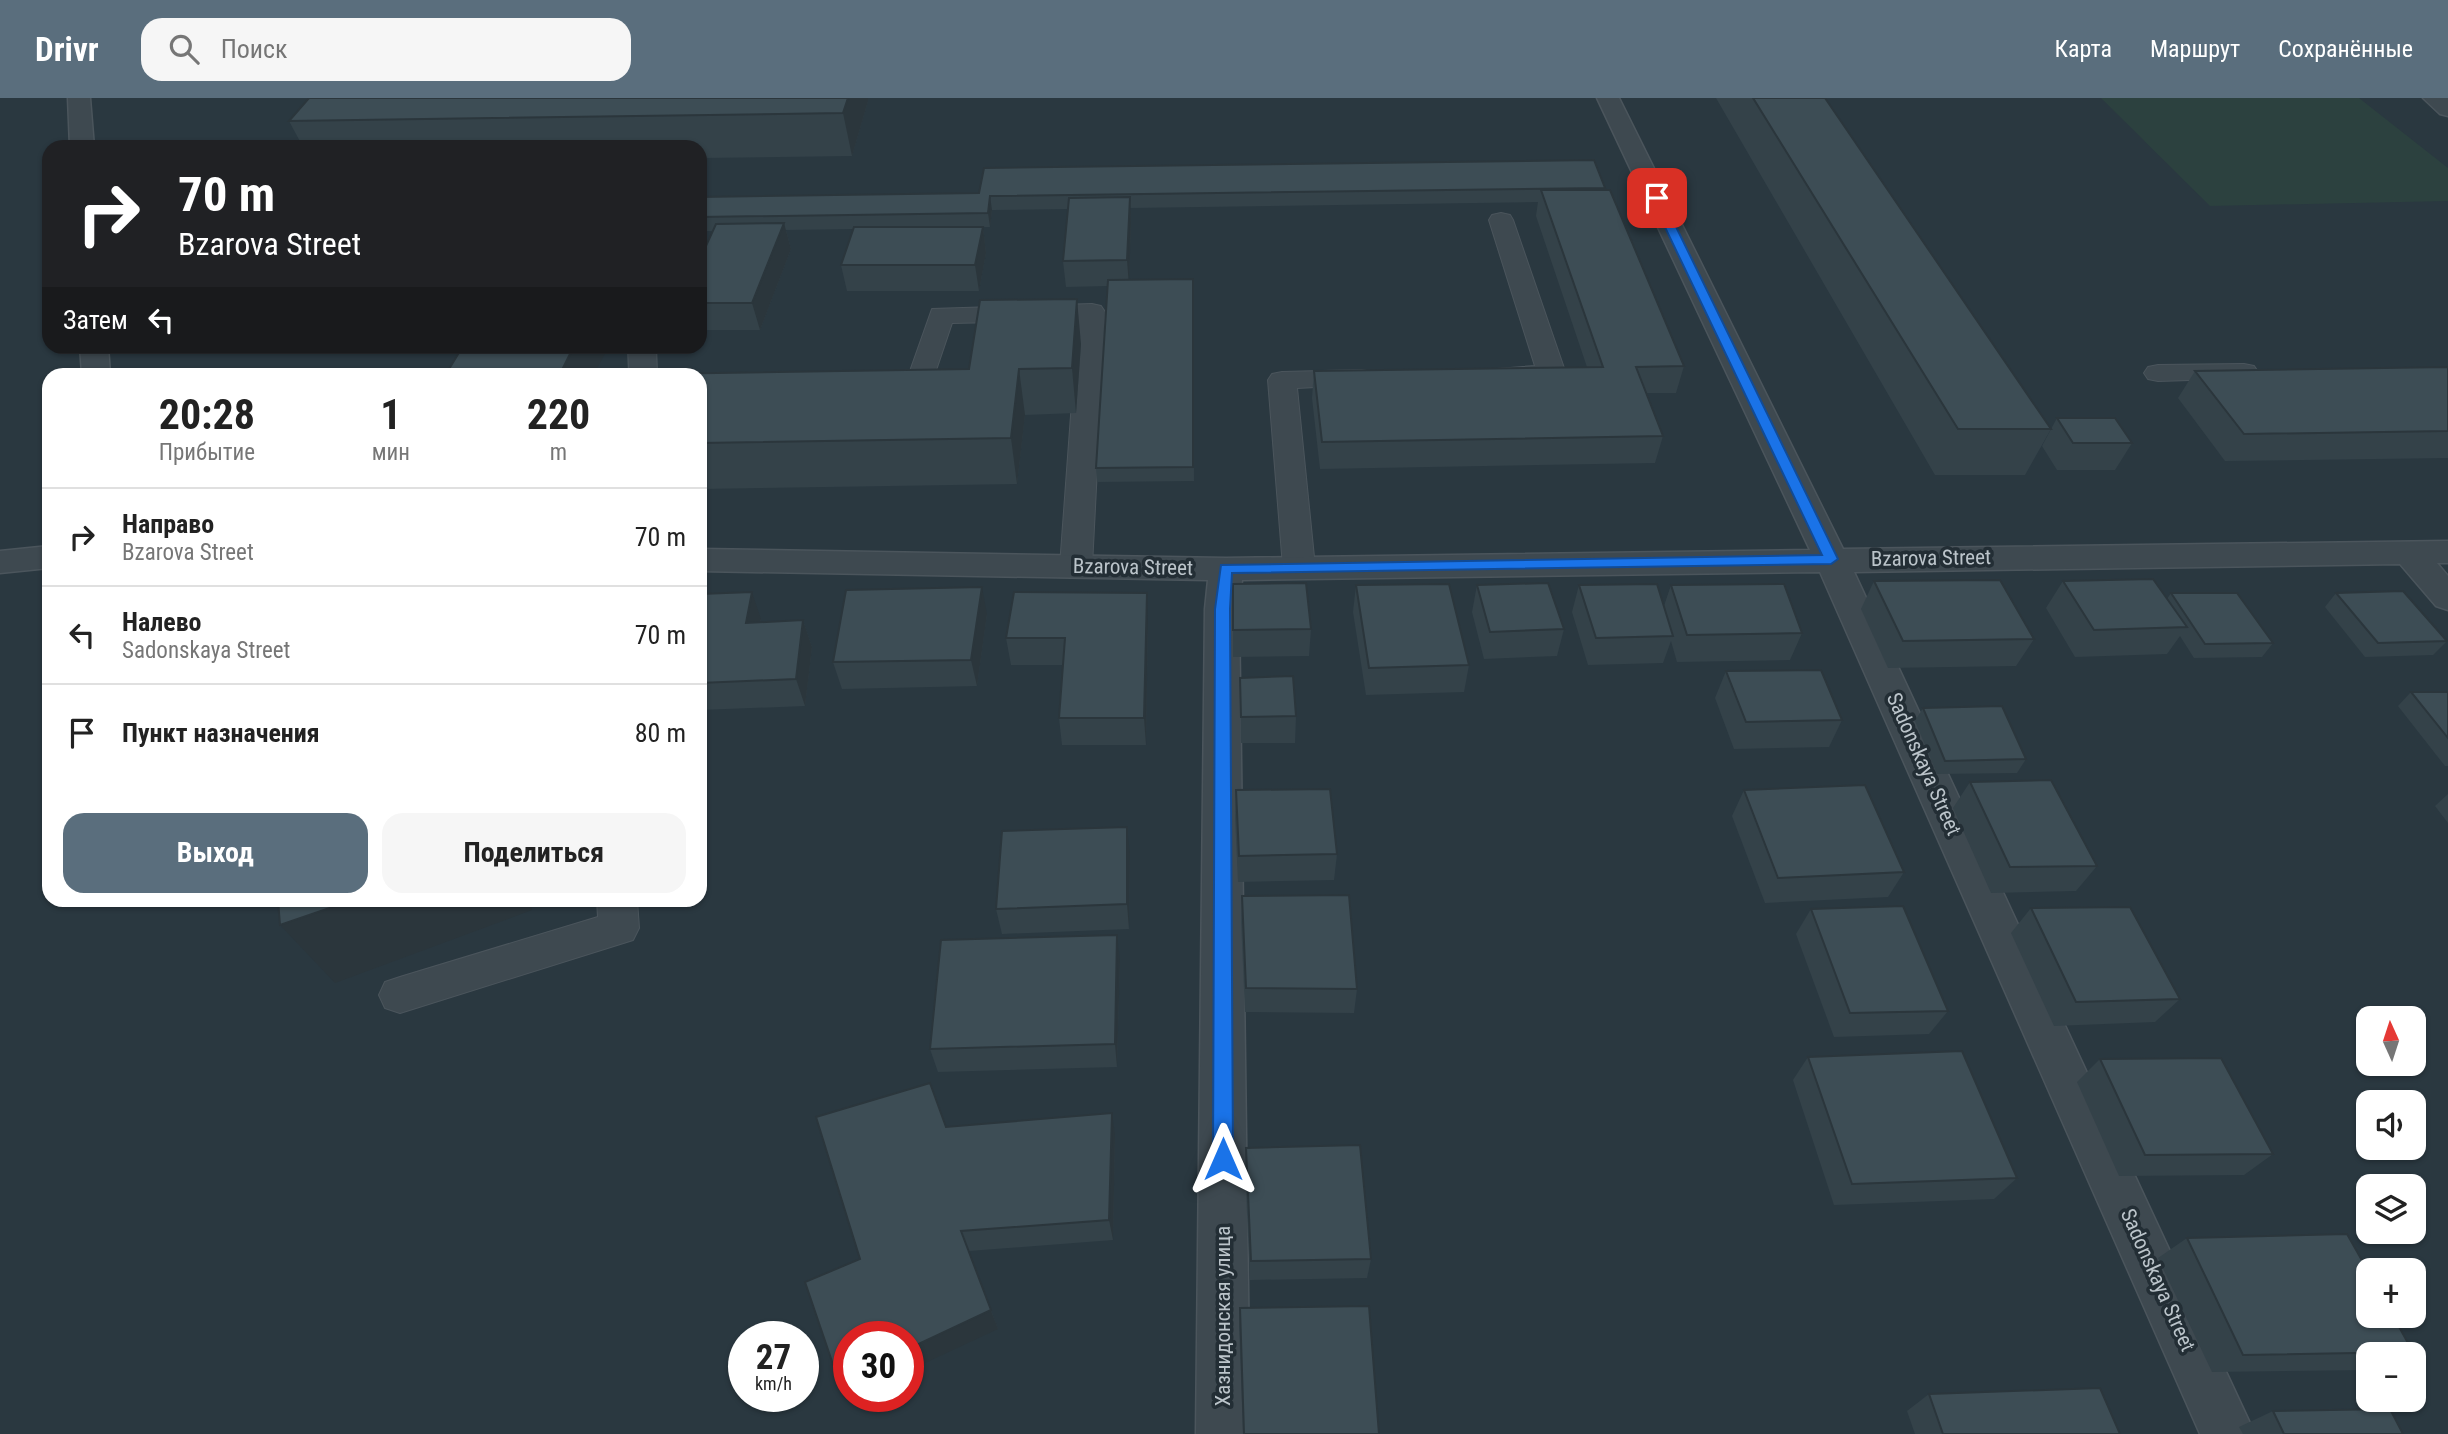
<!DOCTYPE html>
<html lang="ru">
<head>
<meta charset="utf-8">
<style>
	:root { --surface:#fff; --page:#f6f6f6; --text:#222; --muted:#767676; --line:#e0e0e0; --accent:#5a6e7d }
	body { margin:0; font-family:"Roboto Condensed",sans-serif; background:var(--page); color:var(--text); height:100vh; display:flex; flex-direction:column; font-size:26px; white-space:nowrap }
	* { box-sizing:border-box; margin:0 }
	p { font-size:23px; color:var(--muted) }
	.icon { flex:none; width:38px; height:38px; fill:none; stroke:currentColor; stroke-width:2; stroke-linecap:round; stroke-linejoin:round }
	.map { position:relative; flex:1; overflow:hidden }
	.details { position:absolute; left:42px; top:270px; width:665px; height:539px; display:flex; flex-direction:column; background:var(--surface); border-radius:21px; box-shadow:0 2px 5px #0004 }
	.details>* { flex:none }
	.hud { position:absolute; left:42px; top:42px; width:665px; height:214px; border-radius:21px; box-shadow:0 2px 5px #0004; background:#202124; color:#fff; overflow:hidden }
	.needle { width:46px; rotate:357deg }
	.tools { position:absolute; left:2356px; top:908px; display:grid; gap:14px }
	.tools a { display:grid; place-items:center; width:70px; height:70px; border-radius:14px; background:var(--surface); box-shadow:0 2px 5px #0004; font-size:35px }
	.speed { position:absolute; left:728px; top:1223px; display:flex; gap:14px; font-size:35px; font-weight:700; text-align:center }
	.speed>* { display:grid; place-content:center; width:91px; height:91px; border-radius:50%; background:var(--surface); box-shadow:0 2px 5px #0004; line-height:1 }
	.speed small { font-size:18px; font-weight:400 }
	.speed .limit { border:10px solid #d22; background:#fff; color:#111 }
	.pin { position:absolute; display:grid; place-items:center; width:60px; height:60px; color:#fff; margin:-30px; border-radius:14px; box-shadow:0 4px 10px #0006 }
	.me { position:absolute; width:77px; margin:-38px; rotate:0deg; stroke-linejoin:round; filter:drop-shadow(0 0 5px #0008) }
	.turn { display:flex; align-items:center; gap:24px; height:147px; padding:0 21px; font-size:32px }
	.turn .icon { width:91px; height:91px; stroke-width:2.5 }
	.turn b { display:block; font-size:49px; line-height:60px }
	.then { display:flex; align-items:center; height:66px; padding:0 21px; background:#0003; gap:14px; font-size:26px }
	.eta { display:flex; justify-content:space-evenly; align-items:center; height:119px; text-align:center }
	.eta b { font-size:42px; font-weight:700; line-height:49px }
	.action { display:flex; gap:14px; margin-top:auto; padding:14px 21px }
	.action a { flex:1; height:80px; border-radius:21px; background:var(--accent); color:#fff; font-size:28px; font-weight:700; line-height:80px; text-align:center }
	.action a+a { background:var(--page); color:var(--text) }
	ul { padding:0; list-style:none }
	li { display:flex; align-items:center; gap:21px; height:98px; padding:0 21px; border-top:2px solid var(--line) }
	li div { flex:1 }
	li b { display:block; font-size:26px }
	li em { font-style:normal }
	header { display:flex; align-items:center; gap:42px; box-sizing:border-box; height:98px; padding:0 35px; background:var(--accent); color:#fff }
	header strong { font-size:33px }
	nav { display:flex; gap:38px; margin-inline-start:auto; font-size:24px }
	.search { width:490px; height:63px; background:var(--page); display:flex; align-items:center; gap:18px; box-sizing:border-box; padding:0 24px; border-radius:21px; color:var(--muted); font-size:26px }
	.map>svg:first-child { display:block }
</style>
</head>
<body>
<header>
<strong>Drivr</strong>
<div class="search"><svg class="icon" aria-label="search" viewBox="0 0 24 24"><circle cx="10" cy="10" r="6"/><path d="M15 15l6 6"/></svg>Поиск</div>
<nav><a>Карта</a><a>Маршрут</a><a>Сохранённые</a></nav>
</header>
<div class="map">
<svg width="2448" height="1336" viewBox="0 0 2448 1336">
	<rect width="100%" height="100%" fill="#2a3840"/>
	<!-- green -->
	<path fill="#2c413f" d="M2101,0h258l89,70v33l-238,5z"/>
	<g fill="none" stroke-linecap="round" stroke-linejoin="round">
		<!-- service casing -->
		<g stroke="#4b555c" stroke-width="2">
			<g id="service">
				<path d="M1501,115l9,2 3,5 53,154 -4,6 -55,3 -10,-2 -4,-6 4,-6 38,-3 -46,-146 3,-5z"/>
				<path d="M1092,206l9,2 4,6 -13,254 -5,8 -11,3 -11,-3 -5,-8 18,-246 -126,3 -22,65 -10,2 -48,-2 -4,-6 4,-6 37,-2 23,-65z"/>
				<path d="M628,248h28l1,28h-28z"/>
				<path d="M2244,266l10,2 4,6 -4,6 -96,3 -10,-2 -4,-6 4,-6 10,-2z"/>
				<path d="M1362,272l10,2 4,6 -4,6 -75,4 18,179 -5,8 -11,3 -11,-3 -5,-8 -15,-187 4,-6 10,-2z"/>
				<path d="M597,802h40l2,28 -6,12 -233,73 -15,-5 -6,-13 6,-13 15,-5 198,-60z"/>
			</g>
		</g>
		<!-- minor casing -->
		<g stroke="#4b555c" stroke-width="3">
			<g id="minor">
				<path d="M68,0h22l4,49h-24z"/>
				<path d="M1597,0h22l224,451 605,-8v22h-11l11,13v34l-12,-4 -36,-42 -546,8 401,862h-55l-380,-862 -578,8 -3,29 11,825h-54l9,-825 3,-29 -508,-9v-22l526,9 584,-8z"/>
				<path d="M2423,0h25v18l-8,-2z"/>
				<path d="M80,248h28l2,28h-28z"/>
				<path d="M49,448v22l-49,5v-22z"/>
			</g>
		</g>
		<!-- service -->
		<use href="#service" fill="#3e4950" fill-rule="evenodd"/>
		<!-- minor -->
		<use href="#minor" fill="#3e4950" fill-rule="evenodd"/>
	</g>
	<!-- wall -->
	<g fill="#344249">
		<path d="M1716,0h109l226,331 -26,46h-90z"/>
		<path d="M868,3l-16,55 -152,2v-11h-397l-14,-26z"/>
		<path d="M1605,90v2l79,176 -8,27h-29l16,43 -8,27 -335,6 -8,-71 2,-27 273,-4 -51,-151 2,-14 -408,6 1,15 -2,56h64l1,202 -97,1 -1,-14 12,-182 -42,1 -3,-26 5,-52 -76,1 -2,17h-52h45l3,26 -7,38h-132l-6,-26 12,-36 -67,1 5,19 -31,81h-60v-71l13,-28h-13v-34z"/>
		<path d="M1081,246l-5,69 -51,2 -8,69 -317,5v-115l269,-5z"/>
		<path d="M2448,269v91l-223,3 -47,-63 17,-27z"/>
		<path d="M2057,320l75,25 -17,27h-58l-15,-24z"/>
		<path d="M1874,483l160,58 -18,27 -128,2 -27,-59z"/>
		<path d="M2063,483l104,18 4,-6 102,50 -11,14 -68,1 -14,-22 -13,18 -92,3 -29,-49z"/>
		<path d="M1233,486l78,45 -2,27 -76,1z"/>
		<path d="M1356,487l113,80 -5,27 -98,3 -13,-83z"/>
		<path d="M1477,487l87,44 -7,27 -73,3 -12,-47z"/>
		<path d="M1579,487l85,21 7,-21 131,48 -12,27 -113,2 -6,-21 -8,22 -75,2 -16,-53z"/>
		<path d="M2336,495l111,48 -14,14 -68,2 -40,-50z"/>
		<path d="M700,496l61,25v3l42,-2 9,27 -7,59 -105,4z"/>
		<path d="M987,516l-10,72 -135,3 -9,-27z"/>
		<path d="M1148,522l-2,125h-84l-3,-27 4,-53h-52l-5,-27z"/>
		<path d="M1726,573l116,49 -13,27 -95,2 -19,-51z"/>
		<path d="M1240,580l56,38 -1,27h-54z"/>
		<path d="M2411,594h37v74h-3l-47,-60z"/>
		<path d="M1923,610l103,51 -9,14 -80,1 -22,-53z"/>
		<path d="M1970,684l127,84 -21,25 -85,2 -38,-85z"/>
		<path d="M1236,692l101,64 -3,26 -96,2 -3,-65z"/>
		<path d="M1744,692l160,82 -16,25 -123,6 -33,-87z"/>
		<path d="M2448,696v29l-13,-17z"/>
		<path d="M1130,755l-1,76 -127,5 -6,-25z"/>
		<path d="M1242,798l115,93 -3,24 -109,-1 -4,-91z"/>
		<path d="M2031,810l149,91 -25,23 -101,4 -43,-93z"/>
		<path d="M1811,811l137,102 -19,23 -95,3 -38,-103z"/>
		<path d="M1120,862l-3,107 -179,5 -8,-23z"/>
		<path d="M1808,959l209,121 -23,21 -160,6 -41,-125z"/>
		<path d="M2100,961l173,95 -29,21 -125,1 -42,-94z"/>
		<path d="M946,1029l169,8 -2,105 -144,11 29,78 -149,8v58l-10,-13 21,-123z"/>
		<path d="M1246,1050l125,111 -4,19 -117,2 -5,-111z"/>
		<path d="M2187,1140l226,114 -5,2h-40v16l-156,2 -54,-114z"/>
		<path d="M1240,1210l139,126h-136l-4,-108z"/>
		<path d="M1929,1296l191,40h-205l-8,-23z"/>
		<path d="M2273,1313l130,23h-160l-4,-7z"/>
	</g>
	<!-- shaded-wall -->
	<g fill="#2b363c">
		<path d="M848,0h20v3l-16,55 -9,-43z"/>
		<path d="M990,98l2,14 -2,17 -2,-14z"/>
		<path d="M1130,99l1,26 -2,63 -2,-26z"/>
		<path d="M784,125l7,26 -31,81 -8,-27z"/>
		<path d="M983,129l3,26 -7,38 -4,-26z"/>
		<path d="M1077,201l4,45 -5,69 -4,-45z"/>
		<path d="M574,248h31l2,4 -13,24h-34z"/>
		<path d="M1019,271l6,46 -8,69 -6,-46z"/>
		<path d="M982,489l5,27 -10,72 -6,-26z"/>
		<path d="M752,494l9,27 -5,31 -10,-27z"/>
		<path d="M1147,495l1,27 -2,125 -2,-27z"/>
		<path d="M803,522l9,27 -7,59 -9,-27z"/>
		<path d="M1127,729l3,26 -1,76 -2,-25z"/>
		<path d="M353,802h176l3,10 -197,73 -55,-58z"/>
		<path d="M1117,837l3,25 -3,107 -2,-23z"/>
		<path d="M1112,1015l3,22 -2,105 -4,-20z"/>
		<path d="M961,1133l37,98 -90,42v-22z"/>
		<path d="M849,1279v18l-10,-13z"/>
	</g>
	<!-- building -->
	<g fill="#3d4d55" stroke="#2b363c" stroke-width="2">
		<path d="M309,0h539l-5,15 -554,8z"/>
		<path d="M1753,0h72l226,331h-93z"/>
		<path d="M1594,62l11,28 -615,8 -2,17 -288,4v-20l279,-4 5,-25z"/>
		<path d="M1541,92h69l74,176 -48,1 27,69 -341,6 -8,-71 289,-4z"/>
		<path d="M1130,99l-3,63 -64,1 6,-63z"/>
		<path d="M784,125l-32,80h-52v-44l16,-35z"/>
		<path d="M854,129h129l-8,38h-134z"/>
		<path d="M1193,181v188l-97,1 12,-188z"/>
		<path d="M1077,201l-5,69 -53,1 -8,69 -311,5v-69h-46l315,-5 11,-69z"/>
		<path d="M463,248h111l-14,28h-114z"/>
		<path d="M2448,269v64l-204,3 -49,-63z"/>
		<path d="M2057,320h58l17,25h-59z"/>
		<path d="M2153,481l34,48 -93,3 -31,-49z"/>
		<path d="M2000,482l34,59 -131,2 -29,-60z"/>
		<path d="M1306,485l5,46 -78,1v-46z"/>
		<path d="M1548,485l16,46 -74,3 -13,-47z"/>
		<path d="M1449,486l20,81 -100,3 -13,-83z"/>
		<path d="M1657,486l16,52 -77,2 -17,-53z"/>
		<path d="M1784,486l18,49 -115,2 -16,-50z"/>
		<path d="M982,489l-11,73 -138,2 13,-72z"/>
		<path d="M2403,493l44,50 -69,2 -42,-50z"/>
		<path d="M752,494l-6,31 57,-3 -7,59 -96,4v-89z"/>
		<path d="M1014,494l133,1 -3,125h-85l6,-80h-59z"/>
		<path d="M2171,495h66l36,50 -68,1z"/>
		<path d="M1821,572l21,50 -96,2 -20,-51z"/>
		<path d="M1293,578l3,40 -55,1 -1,-39z"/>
		<path d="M2411,594h37v46z"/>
		<path d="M2002,608l24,53 -81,2 -22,-53z"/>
		<path d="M2051,682l46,86 -87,1 -40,-85z"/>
		<path d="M1865,687l39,87 -126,6 -34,-88z"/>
		<path d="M1330,691l7,65 -98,2 -3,-66z"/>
		<path d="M1127,729v77l-131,5 6,-78z"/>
		<path d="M1349,797l8,94 -111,-1 -4,-92z"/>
		<path d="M278,802h75l-73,25z"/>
		<path d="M1903,808l45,105 -98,2 -39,-104z"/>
		<path d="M2130,809l50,92 -104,3 -45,-94z"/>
		<path d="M1117,837l-2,109 -185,5 11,-109z"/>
		<path d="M1962,953l55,127 -165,6 -44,-127z"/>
		<path d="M2221,960l52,96 -128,1 -45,-96z"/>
		<path d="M930,985l16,44 166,-14 -3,107 -148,11 30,79 -83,39v-12h-59v40l-10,5 -34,-100 55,-23 -44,-142z"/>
		<path d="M1360,1047l11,114 -120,2 -5,-113z"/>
		<path d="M2347,1136l21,37v45h25l20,36 -170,3 -56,-117z"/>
		<path d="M1369,1208l10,128h-135l-4,-126z"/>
		<path d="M2100,1290l20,46h-177l-14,-40z"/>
		<path d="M2390,1311l13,25h-119l-11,-23z"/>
	</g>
	<!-- route -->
	<path fill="#1a73e8" stroke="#114b97" stroke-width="2" d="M1657,97l5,3 176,361 -7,5 -599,9 -2,36 3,550 -3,7 -7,2 -7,-2 -3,-7 2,-550 6,-44 601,-10 -171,-357z"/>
	<g text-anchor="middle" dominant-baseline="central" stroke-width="7" stroke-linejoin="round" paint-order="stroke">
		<!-- street labels -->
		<g font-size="21" fill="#bbc4ca" stroke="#232e35">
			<text transform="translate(1931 460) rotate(-1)">Bzarova Street</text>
			<text transform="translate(1133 469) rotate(1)">Bzarova Street</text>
			<text transform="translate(1924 666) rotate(66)">Sadonskaya Street</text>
			<text transform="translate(2158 1182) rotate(66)">Sadonskaya Street</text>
			<text transform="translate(1223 1218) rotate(-90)">Хазнидонская улица</text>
		</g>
	</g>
</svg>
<div class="tools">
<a><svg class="needle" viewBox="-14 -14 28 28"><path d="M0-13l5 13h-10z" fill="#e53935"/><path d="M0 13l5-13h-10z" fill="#767676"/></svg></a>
<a><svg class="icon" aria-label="sound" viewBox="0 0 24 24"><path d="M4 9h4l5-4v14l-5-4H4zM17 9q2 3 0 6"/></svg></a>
<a><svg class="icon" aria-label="layers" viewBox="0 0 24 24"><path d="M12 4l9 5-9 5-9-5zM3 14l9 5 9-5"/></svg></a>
<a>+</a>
<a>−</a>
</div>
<div class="speed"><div>27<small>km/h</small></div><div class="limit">30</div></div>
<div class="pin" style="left:1657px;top:100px;background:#d93025"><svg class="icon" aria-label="arrive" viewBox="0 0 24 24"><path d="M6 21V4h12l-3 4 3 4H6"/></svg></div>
<svg class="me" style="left:1223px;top:1061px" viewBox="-20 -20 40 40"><path d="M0-17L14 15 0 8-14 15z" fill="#1a73e8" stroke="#fff" stroke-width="4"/></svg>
<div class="hud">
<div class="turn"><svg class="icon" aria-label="right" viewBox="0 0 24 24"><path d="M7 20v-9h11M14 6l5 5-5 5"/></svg><div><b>70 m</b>Bzarova Street</div></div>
<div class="then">Затем<svg class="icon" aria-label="left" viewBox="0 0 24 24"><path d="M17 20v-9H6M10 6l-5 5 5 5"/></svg></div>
</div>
<section class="details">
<div class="eta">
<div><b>20:28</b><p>Прибытие</p></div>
<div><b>1</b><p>мин</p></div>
<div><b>220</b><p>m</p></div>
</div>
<ul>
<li><svg class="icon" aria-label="right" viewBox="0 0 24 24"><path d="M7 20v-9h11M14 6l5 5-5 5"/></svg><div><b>Направо</b><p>Bzarova Street</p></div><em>70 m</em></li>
<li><svg class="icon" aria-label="left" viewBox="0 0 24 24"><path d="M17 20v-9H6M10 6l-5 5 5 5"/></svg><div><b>Налево</b><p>Sadonskaya Street</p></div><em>70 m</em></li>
<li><svg class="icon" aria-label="arrive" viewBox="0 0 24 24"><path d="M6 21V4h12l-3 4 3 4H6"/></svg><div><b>Пункт назначения</b></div><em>80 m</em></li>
</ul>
<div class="action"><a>Выход</a><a>Поделиться</a></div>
</section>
</div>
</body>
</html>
